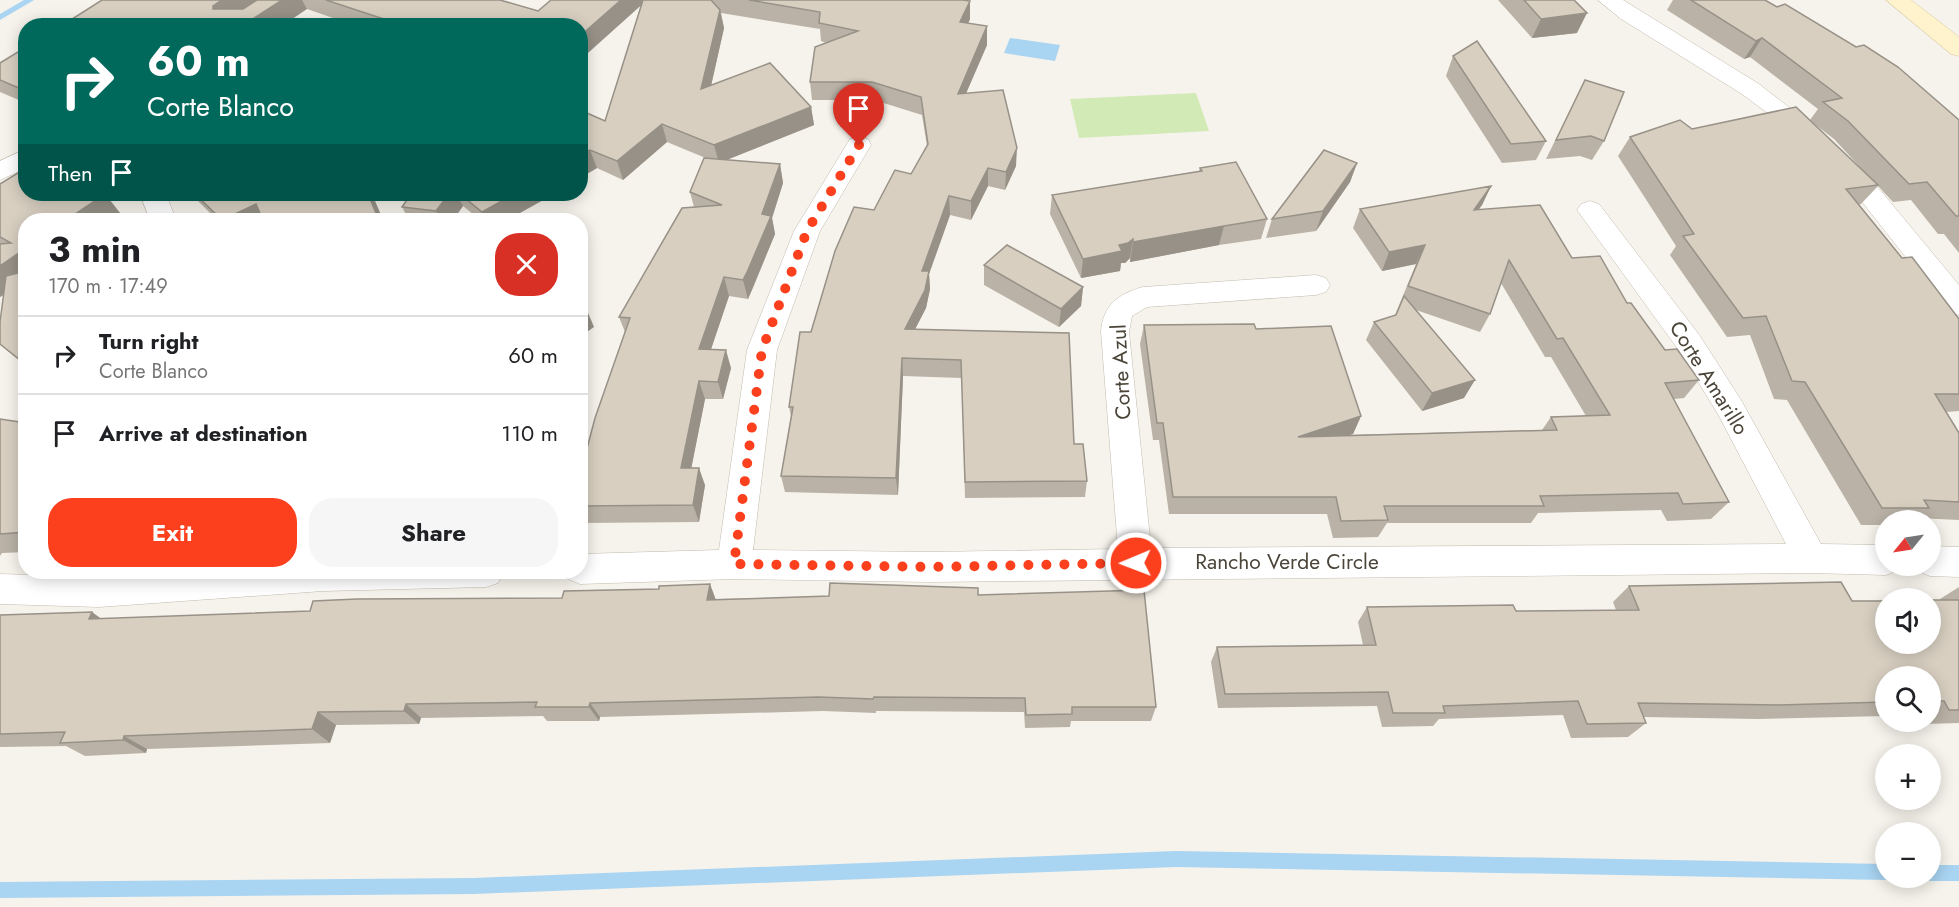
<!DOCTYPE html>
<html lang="en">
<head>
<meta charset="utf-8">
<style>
	:root { --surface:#fff; --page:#f6f6f6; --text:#202124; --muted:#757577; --line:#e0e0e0; --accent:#fc3f1d }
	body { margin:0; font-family:Jost,sans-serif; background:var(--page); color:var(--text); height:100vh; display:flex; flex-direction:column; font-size:22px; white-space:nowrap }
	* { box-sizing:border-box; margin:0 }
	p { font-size:20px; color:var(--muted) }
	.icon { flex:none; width:33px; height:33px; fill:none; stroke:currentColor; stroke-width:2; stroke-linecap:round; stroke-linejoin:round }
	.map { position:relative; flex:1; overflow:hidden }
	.drawer { position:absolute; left:18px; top:213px; width:570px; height:366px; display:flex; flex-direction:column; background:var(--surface); border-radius:24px; box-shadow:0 3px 15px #0003 }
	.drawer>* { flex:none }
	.guide { position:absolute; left:18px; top:18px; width:570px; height:183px; border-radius:24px; box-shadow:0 3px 15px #0003; background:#00695c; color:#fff; overflow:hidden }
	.needle { width:39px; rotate:240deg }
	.controls { position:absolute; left:1875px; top:510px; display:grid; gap:12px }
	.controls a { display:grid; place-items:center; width:66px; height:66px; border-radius:50%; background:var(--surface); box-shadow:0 3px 15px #0003; font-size:30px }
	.pin { position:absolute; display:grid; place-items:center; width:51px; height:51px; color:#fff; margin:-62px -26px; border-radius:50% 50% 50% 0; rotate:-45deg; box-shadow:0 0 6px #0007 }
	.pin .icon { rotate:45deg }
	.me { position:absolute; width:66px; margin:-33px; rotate:269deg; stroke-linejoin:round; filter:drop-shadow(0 0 4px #0008) }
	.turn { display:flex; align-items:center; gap:21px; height:126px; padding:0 30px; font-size:27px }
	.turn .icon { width:78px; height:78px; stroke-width:2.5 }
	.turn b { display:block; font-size:42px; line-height:51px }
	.then { display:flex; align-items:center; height:57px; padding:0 30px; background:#0003; gap:12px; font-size:22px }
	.round { display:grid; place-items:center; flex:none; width:63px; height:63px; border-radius:24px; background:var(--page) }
	.summary { display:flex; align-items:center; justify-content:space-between; height:102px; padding:0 30px }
	h1 { font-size:36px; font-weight:700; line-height:45px }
	.action { display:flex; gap:12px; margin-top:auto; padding:12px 30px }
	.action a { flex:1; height:69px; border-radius:24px; background:var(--accent); color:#fff; font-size:24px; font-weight:700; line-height:69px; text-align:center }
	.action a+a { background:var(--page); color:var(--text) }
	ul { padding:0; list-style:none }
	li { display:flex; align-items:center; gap:18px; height:78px; padding:0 30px; border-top:2px solid var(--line) }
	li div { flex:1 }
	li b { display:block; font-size:22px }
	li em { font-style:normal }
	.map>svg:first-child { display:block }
</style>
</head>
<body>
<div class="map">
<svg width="1959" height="907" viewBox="0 0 1959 907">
	<rect width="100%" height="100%" fill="#f6f3ec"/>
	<!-- green -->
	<path fill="#d2eab5" d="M1196,93l13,38 -130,7 -9,-39z"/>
	<!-- water -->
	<path fill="#a9d4f2" d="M1010,38l50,7 -5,16 -51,-8z"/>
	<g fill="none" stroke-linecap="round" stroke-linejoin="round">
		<!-- stream -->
		<g fill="#a9d4f2" fill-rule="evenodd">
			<path d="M24,0h10l-34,20v-6z"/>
			<path d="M1176,851l710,13v14h5l-5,2 -710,-13 -702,27 -474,4v-16l474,-4z"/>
			<path d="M1930,865h29v16h-29l-5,-3h5z"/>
		</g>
		<!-- street casing -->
		<g stroke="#c2bbae" stroke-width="1">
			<g id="street">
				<path d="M1598,0h25l136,84 73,57 49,50 78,94v30l-10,-3 -86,-109 -74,-74 -47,-35 -121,-75z"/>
				<path d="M859,137l9,2 3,6 -51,86 -43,119 -24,200 177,2 188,-3 -17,-217c2,-27 17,-38 42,-45l173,-12 10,3 4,7 -4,7 -10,3 -169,12 -15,9 -3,16 22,216 635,-4 -67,-128 -39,-64 -103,-142 4,-6 9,-3 9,3 101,132 41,64 80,144 65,1v21h14l-2,4 -12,5 -75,-2 -881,9 -196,-3 -154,5 -12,-5 -4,-7h16v-18l139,-4 28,-200 47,-119 56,-92z"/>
				<path d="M26,149v19l-26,12v-19z"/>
				<path d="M140,194h26l10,26h-26z"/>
				<path d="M1930,546l29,1v30l-29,-1 -12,-5 -3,-5h15z"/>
				<path d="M174,572h329l-5,11 -12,4 -163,4 -224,16 -99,-3v-30l99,3z"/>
			</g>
		</g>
		<!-- secondary casing -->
		<g stroke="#d6c79b" stroke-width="1">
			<path id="secondary" d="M1886,0h25l48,37v19l-8,-2z"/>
		</g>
		<!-- street -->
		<use href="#street" fill="#fff" fill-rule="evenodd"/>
		<!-- secondary -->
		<use href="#secondary" fill="#fff3cd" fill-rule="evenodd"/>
	</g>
	<!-- wall -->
	<g fill="#bab2a6" fill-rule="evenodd">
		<path d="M102,0h398l38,11 13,-11h412l7,1v18l-2,5 19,21 -21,48 50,73 -11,24 -17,-4 -17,34 -21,-5 -21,59 1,15 -4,19 -11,21 154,4 5,111 13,37 -2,16 -120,1 -3,-120 -59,-2 -5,119 -113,-3 -4,-16 10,-60 -2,-9 22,-75 63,-122 37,-36 16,-28 -5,-31 -48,-15h-62l-2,-18 16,-39 -5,-2 -1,-12 -99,-16 3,15 -13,58 100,21 3,18 -88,35 54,4 3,19 -11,35 3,16 -22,54 -5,11 -19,-3 -18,53 20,19 -8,31h-18l-14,69 14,17 -6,37 -117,1 -2,-3v-45l45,-143 -6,-15 75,-110 -4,-15 18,-33 -41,-17 -44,38 -26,-12 -17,10v-68l25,11 36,-116 -61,55v-34h-224l-49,-17z"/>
		<path d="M1498,0h76l3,33 -45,5z"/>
		<path d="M1673,0h92l194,120v133l-15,-19h-6l-27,-34 -18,2 -15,-16 -17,18 -2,1 43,53 57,61v92l-13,1 13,21v87l-43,-2 -4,2h-26v5h-25l-74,-125 -13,-1 -24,-64 -23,2 -57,-82 6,-9 -58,-90 12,-19 62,-8 118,-9 8,-11 -68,-52 -6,2 -77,-49zM1813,123l21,16 35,38z"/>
		<path d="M26,47v56l-26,-11v-29z"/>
		<path d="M1453,56l93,85 -10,19 -34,3 -56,-87z"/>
		<path d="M1585,80l19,61 -12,19 -12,-4 -34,3z"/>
		<path d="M1357,163l-7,19 -34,49 -50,7 6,-19z"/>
		<path d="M1200,168l67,51 -6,20 -42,6 -89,17v-4l-5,5h-4l-1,8 -39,7 -31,-64 2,-19 147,-24z"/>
		<path d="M0,184l105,10 15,19 -94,7v146l-26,-22 4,-49 -4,2z"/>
		<path d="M1491,186l-9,19 -3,4 93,49 55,45 38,47 34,30 -15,18 -10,1 55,103 -18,17 -44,2 -6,-11 -123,3 -7,10h-144l-9,14 -45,1 -6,-24h-158l-10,-74h-6l-13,-96 4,-19 112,4 105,87 -8,18 -6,1 195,-5 9,-13 35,-1 -35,-59h-6l-44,-74 -11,31 -10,18 -64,-22 48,88 -42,13 -56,-71 8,-18 21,-7 21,-51 -34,7 -29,-43 7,-19z"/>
		<path d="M191,194h181l11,26h-166z"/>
		<path d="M411,194h143l-47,26h-27l-17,-14 -10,14h-44l-7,-13z"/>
		<path d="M984,265l99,22 -2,19 -22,21 -75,-42z"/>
		<path d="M0,419l26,4v129l-24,1 -2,3z"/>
		<path d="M1629,586l223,15 89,-1 -1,-1 19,-12v136l-35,1 -2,-2h8v-46h-44v40l-128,3 -115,-2 3,6 -18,14 -57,1 -8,-23 -124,4 -6,7 -51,1 -5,-21 -159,2 -7,-46 6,-15 146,-2 -5,-23 9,-15 149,4 100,-1 -3,-8z"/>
		<path d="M978,595l178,112 -5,14h-80l-1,6 -45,1 -1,-16 -148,-1v2l-53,-2 -223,6 -1,4h-52l-4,-5 -122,2 -2,6 -83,1 -6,18 -183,6 -1,4 -61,3 -19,-10 -66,1v-132l102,4 614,-20z"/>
	</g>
	<!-- shaded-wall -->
	<g fill="#979187">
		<path d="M222,0h38l-35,24 -12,-15v-3z"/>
		<path d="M282,0h20l5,9 -25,17h-40z"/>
		<path d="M621,0h26l-67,60v-24z"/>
		<path d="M970,1v18l-10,22v-19z"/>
		<path d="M720,10l4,18 -18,80 -5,-19z"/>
		<path d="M1587,13l-10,20 -45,5 9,-19z"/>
		<path d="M987,26v19l-29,67v-18z"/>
		<path d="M1762,38l-12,19 -6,2 12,-18z"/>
		<path d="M811,107l3,18 -95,38 -5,-18z"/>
		<path d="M662,124l5,18 -44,38 -6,-19z"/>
		<path d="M1017,148l-1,18 -11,24 1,-18z"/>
		<path d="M590,150l7,18 -17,10v-23z"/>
		<path d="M1357,163l-7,19 -34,49 7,-20z"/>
		<path d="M780,164l3,19 -11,35 3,16 -27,65 -5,-19 19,-66z"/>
		<path d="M988,168v18l-17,34v-19z"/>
		<path d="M1491,186l-9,19 -18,24 10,-19z"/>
		<path d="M105,194l15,19 -10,7h-44z"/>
		<path d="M368,194h4l11,26h-11z"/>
		<path d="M449,194h7l7,12 -10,14h-12l-5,-9z"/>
		<path d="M514,194h40l-47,26h-21l-4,-8z"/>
		<path d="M949,196l1,19 -21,59 1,15 -4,19 -20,39 -1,-18 17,-58z"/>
		<path d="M256,204l12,16h-46z"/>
		<path d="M1224,226l-5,19 -89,17 3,-20z"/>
		<path d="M1133,239l-3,19 -5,5h-4l-1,8 -39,7 2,-19z"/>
		<path d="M1425,245l-9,19 -34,7 7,-19z"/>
		<path d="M26,248v31l-26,18v-31z"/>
		<path d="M724,277l5,19 -24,71 -6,-18z"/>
		<path d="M1083,287l-2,19 -22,21 2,-18z"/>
		<path d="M586,308l8,19 -14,10v-25z"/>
		<path d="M726,350l5,18 -8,31 -5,-17z"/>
		<path d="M902,358l1,18 -5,119 -2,-17z"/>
		<path d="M1475,380l-11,18 -42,13 10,-18z"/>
		<path d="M699,381l6,18 -17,86 -7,-17z"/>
		<path d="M1361,416l-8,18 -62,20 7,-17z"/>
		<path d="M699,468l6,17 -6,37 -6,-17z"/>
		<path d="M710,584l6,16h-9z"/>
		<path d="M92,612l22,16 -25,-9z"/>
		<path d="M590,703l10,14 -1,4 -10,-14z"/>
		<path d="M406,704l15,14 -2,6 -15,-13z"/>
		<path d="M318,712l18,13 -6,18 -18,-14z"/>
		<path d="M124,736l23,13 -1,4 -23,-13z"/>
	</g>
	<!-- building -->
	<g fill="#d8cfc1" stroke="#979187" stroke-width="1.5">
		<path d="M102,0h120l-9,6v3h30l14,-9h25l-40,26h-181z"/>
		<path d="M326,0h174l38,11 13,-11h70l-41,36v-10h-188l4,-3z"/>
		<path d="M643,0h68l9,10 -19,79 69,-26 41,44 -97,38 -52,-21 -45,37 -27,-11 -10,5v-45l25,11z"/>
		<path d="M749,0h214l7,1 -10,21 27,4 -29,68 45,-4 14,58 -11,24 -18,-4 -17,33 -22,-5 -27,75h7l-4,19 -20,39 164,4 5,111h9l4,37 -122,1 -4,-122 -59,-2 -6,120 -115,-2 12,-69h-4l11,-75h11l24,-81 19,-44 20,3 21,-40 16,4 17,-30 -7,-47 -49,-15h-62l5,-35 43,-16 -39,-8 1,-11z"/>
		<path d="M1524,0h50l13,13 -46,6z"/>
		<path d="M1691,0h74l12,7 8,-3 71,43 8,-2 34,22 61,53v96h-3l-29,-34 -18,2 -61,-63 -25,-19 19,-4 -80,-60 -6,3z"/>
		<path d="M1477,41l69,100 -35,3 -58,-88z"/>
		<path d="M26,47v44l-26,-11v-17z"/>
		<path d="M1585,80l39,12 -20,49 -13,-5 -35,4z"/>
		<path d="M1796,107l82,78 -32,4 56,69 10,-1 47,62v75h-24l24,39v69l-35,-2 5,8h-47l-77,-126 -13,-1 -26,-65 -23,2 -60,-82 11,-2 -64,-97 50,-17 12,9z"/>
		<path d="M1324,150l33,13 -34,48 -51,8z"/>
		<path d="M704,158l76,6 -18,50 9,2 -23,54 -5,10 -19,-3 -25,72 27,1 -8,32 -19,-1 -18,87h18l-6,37 -113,1v-31l15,-57 35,-100 -11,-1 63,-109 40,-3 -32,-13z"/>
		<path d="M1236,162l31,57 -43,7 -91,16v-3l-5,4 -9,2 3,6 -39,8 -31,-64 150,-24 -2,-3z"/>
		<path d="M26,168v26h79l-39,26h-40v28l-26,18v-22l11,-1 -11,-6v-53z"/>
		<path d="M1491,186l-17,24 66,-5 32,53 28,-2 27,47h4l34,47 12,-1 22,31 -34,3 64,119 -46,2 -5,-11 -138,3 4,10h-160l4,14 -47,1 -5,-24h-163l-10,-74h-6l-13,-98 110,-1 2,5 75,-3 30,90 -63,21 259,-7 -6,-13 59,-2 -47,-77 -6,1 -48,-79 -19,54 -82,-28 17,-41 -36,7 -29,-43z"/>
		<path d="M195,194h173l10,24 -6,2h-109l-7,-16 -34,16z"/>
		<path d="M411,194h38l-13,17 -34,-4z"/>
		<path d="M460,194h54l-32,18z"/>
		<path d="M1007,245l76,42 -22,22 -77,-44z"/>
		<path d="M26,271v92l-1,1 -25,-20v-22l6,-46z"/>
		<path d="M1404,296l71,84 -43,13 -58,-71 22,-7z"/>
		<path d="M580,304l6,4 -6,4z"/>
		<path d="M0,419l26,4v109l-26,2z"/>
		<path d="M1841,582l11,19h34v43h44v-44h29v110h-10l-5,-9h-14v-25h-44v26l-107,3 -141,-2 8,20 -59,1 -9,-23 -135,5 2,7h-52l-5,-21 -163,2 -8,-47 159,-2 -9,-38 146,-2 3,6 123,-1 -10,-24z"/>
		<path d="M830,583l148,5v7l166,-5 12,117h-84v7l-46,1 -1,-17 -151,-1 -1,2 -54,-2 -229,6 -1,4h-54l2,-5 -131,2 -2,7 -86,1 -6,17 -188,7 -1,4 -63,3 5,-11 -65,2v-119l92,-3 -3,7 221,-8 3,-10 44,-2 205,-1 2,-7 95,-2v-3l51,-2 -3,16 122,-4z"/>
	</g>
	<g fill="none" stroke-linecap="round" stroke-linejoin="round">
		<!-- route -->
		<path stroke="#fc3f1d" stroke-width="10" stroke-dasharray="0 18" d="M859,145l-52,86 -45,119 -28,214 196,3 206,-4"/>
	</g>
	<g text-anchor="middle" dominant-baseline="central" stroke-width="4.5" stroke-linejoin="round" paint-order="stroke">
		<!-- street labels -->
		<g font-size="21" fill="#4b4439" stroke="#fff">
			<text transform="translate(1121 372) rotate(-93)">Corte Azul</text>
			<text transform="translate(1709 378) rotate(58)">Corte Amarillo</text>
			<text x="1287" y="562">Rancho Verde Circle</text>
		</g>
	</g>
</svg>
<div class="controls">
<a><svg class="needle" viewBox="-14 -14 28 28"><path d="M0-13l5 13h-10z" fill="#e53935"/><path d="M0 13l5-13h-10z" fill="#757577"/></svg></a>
<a><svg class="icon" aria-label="sound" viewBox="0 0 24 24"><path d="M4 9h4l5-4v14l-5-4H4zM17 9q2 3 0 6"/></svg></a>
<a><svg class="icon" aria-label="search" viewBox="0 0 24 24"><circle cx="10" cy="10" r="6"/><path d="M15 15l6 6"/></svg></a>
<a>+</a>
<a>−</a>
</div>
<div class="pin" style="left:859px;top:145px;background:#d93025"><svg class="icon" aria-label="arrive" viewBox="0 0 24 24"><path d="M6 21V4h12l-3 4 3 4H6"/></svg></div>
<svg class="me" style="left:1136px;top:563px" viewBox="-20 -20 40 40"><circle r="17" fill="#fc3f1d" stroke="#fff" stroke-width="3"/><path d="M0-11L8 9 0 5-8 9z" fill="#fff"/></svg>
<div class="guide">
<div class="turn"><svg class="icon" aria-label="right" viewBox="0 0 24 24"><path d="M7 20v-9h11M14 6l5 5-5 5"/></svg><div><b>60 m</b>Corte Blanco</div></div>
<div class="then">Then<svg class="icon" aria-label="arrive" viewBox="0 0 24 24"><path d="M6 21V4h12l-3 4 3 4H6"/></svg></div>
</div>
<section class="drawer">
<div class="summary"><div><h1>3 min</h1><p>170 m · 17:49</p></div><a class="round" style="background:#d93025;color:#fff"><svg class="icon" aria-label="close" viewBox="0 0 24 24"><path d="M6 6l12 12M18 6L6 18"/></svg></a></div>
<ul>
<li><svg class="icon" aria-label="right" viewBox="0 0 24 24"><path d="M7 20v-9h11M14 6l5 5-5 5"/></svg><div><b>Turn right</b><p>Corte Blanco</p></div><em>60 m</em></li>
<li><svg class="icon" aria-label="arrive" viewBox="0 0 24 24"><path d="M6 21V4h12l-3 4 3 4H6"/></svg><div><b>Arrive at destination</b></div><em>110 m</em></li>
</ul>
<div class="action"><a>Exit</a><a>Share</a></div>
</section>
</div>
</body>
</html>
